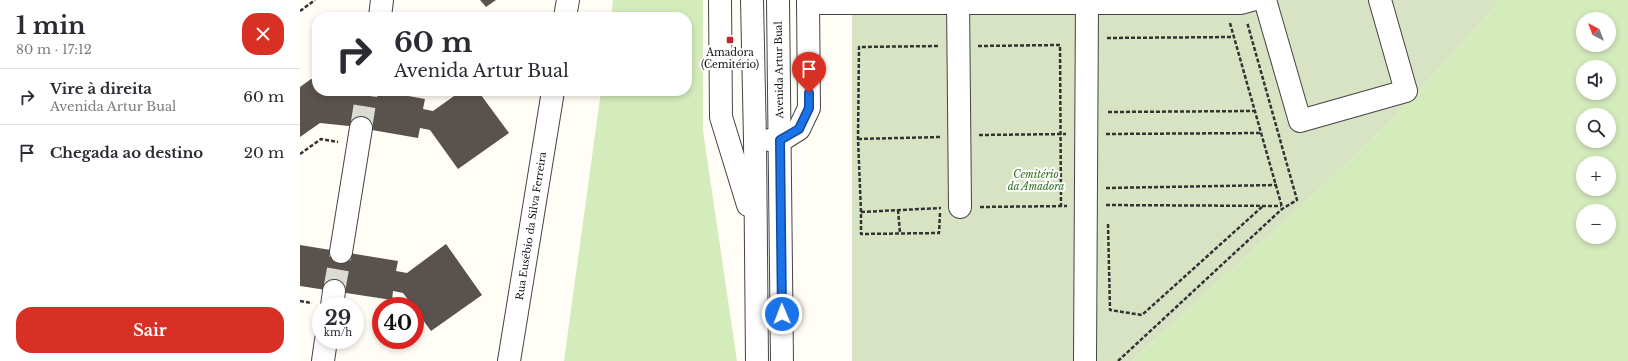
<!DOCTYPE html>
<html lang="pt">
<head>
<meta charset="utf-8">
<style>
	:root { --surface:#fff; --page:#f2f2f3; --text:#2b2b33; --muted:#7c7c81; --line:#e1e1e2; --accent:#d93025 }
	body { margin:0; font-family:"Libre Baskerville",serif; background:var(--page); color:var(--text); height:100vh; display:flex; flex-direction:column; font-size:15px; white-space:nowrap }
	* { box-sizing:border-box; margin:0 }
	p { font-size:13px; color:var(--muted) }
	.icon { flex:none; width:22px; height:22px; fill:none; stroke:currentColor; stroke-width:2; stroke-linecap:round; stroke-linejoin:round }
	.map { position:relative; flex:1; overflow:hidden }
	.details { display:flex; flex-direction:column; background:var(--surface); width:300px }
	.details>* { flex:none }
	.top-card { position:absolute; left:12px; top:12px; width:380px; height:84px; border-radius:16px; box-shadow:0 2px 6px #0003; background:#fff; color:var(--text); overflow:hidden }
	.needle { width:26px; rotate:318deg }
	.tools { position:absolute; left:1276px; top:12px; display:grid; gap:8px }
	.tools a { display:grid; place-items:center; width:40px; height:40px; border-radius:50%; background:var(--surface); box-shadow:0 2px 6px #0003; font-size:20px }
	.speed { position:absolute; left:12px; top:297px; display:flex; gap:8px; font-size:20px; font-weight:700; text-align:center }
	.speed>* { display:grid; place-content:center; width:52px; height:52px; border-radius:50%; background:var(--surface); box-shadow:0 2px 6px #0003; line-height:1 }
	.speed small { font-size:10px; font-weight:400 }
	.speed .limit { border:6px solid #d22; background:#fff; color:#111 }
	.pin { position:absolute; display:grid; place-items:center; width:34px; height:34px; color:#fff; margin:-41px -17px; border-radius:50% 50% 50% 0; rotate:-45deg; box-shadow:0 0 4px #0007 }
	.pin .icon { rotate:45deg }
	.me { position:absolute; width:44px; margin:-22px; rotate:359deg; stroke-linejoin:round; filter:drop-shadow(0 0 3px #0008) }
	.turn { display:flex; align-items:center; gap:14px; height:84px; padding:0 16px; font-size:18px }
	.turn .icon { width:52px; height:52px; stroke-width:2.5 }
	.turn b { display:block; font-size:28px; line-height:34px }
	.round { display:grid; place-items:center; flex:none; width:42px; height:42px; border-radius:16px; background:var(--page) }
	.overview { display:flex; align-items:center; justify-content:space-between; height:68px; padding:0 16px }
	h1 { font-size:24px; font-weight:700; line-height:30px }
	.button { display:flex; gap:8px; margin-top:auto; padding:8px 16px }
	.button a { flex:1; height:46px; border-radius:16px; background:var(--accent); color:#fff; font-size:16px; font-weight:700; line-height:46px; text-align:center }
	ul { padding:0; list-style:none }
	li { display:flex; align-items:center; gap:12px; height:56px; padding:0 16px; border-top:1px solid var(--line) }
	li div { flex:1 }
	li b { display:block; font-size:15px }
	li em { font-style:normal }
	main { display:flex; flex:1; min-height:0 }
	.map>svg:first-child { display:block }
</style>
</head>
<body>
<main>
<section class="details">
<div class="overview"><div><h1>1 min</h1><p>80 m · 17:12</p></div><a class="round" style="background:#d93025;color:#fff"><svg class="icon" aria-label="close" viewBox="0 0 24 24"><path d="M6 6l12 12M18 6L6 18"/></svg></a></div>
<ul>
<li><svg class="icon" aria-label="right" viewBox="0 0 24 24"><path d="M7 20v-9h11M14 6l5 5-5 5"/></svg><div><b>Vire à direita</b><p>Avenida Artur Bual</p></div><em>60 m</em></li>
<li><svg class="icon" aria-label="arrive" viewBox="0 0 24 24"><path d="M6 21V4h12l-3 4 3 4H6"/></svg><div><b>Chegada ao destino</b></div><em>20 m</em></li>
</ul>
<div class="button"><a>Sair</a></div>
</section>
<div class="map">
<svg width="1328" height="361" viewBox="0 0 1328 361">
	<rect width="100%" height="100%" fill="#fffdf5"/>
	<!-- green -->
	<g fill="#d4ebbc" fill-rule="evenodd">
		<path d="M313,0h90v131l34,230h-173l37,-270h86v-74h-76z"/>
		<path d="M1201,0h127v361h-496l176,-161 92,-88zM1283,19h26v26h-26zM1283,67h26v26h-26zM1283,115h26v26h-26zM1283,163h26v26h-26zM1283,211h26v26h-26z"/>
	</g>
	<!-- cemetery -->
	<path fill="#d8e3c3" d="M552,0h649l-101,112 -92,88 -176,161h-280z"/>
	<!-- building -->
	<g fill="#5a524d">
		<path d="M180,0h16l-10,7z"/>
		<path d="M11,79l6,1v11h63l45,8 -2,10 10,2 28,-20h17l31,42 -51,36 -28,-39 -10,-2 -2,10 -69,-12 -29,-3 -20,14v-50z"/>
		<path d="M146,244l36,51 -51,36 -16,-22v-3h-2l-10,-13 -10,-2 -1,9 -92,-14v-41l98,16 -2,10 11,2z"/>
	</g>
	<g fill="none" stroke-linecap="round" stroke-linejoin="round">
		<!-- minor-tunnel -->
		<g stroke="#dbdad3" stroke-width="22" stroke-dasharray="22 11" stroke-linecap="butt">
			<path d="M61,128l6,-37"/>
			<path d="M34,291l7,-39"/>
		</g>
		<!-- minor casing -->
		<g stroke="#444" stroke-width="24">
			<g id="minor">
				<path d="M420,0l1,117 27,88"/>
				<path d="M452,0l3,140 2,221"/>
				<path d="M478,0l4,361"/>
				<path d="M658,0l2,207"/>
				<path d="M965,0l35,121 106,-30 -26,-91"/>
				<path d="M508,3h433l11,-3"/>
				<path d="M80,17l2,-17"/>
				<path d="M265,17l3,-17"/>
				<path d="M469,140l11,1 19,-12 10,-21 -1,-108"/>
				<path d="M41,252l20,-124"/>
				<path d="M32,306l2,-15"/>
				<path d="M23,361l3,-21"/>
				<path d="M209,361l44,-270"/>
				<path d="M785,361l2,-361"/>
			</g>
		</g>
		<!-- path -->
		<g stroke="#333" stroke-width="2.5" stroke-dasharray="4 2" stroke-linecap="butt">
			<path d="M0,11l15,-11"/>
			<path d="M930,23l52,184"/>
			<path d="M807,38l127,-1"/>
			<path d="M678,46l82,-1 1,161"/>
			<path d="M808,112l147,-1"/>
			<path d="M806,134l156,-1"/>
			<path d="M679,135l87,-1"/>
			<path d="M558,139l82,-2"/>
			<path d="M0,154l21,-15 17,3"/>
			<path d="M806,188l171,-3"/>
			<path d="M806,205l175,1"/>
			<path d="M680,207l87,-1"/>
			<path d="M598,210l2,23"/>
			<path d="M561,212l-3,-73 1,-92 80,-1"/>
			<path d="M640,213l-1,20 -78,1v-22l80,-4"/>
			<path d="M808,224l2,86 32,5 121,-109"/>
			<path d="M0,301l12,2"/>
			<path d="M818,361l164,-152 15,-9 -50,-178"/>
		</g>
		<!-- minor -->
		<use href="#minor" stroke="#fff" stroke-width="22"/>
	</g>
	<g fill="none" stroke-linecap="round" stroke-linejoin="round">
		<!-- route casing -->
		<g stroke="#114b97" stroke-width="10">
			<path id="route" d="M482,314l-2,-174 19,-11 10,-21v-15"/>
		</g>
		<!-- route -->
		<use href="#route" stroke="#1a73e8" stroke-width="7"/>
	</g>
	<!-- markers -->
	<rect fill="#c5242a" stroke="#fff" stroke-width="1.5" x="426" y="36" width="8" height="8" rx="2"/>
	<g text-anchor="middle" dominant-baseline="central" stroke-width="4" stroke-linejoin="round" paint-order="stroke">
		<!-- poi labels -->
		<g font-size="10" fill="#111" stroke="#fff">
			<text x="430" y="52">Amadora<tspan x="430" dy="12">(Cemitério)</tspan></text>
		</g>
		<!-- street labels -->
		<g font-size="10" fill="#111" stroke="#fff">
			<text transform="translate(479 70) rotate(-91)">Avenida Artur Bual</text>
			<text transform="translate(231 226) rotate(-81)">Rua Eusébio da Silva Ferreira</text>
		</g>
		<!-- park labels -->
		<g font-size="10" font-style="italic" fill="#2d6c1e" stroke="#fff">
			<text x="736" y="174">Cemitério<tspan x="736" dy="12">da Amadora</tspan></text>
		</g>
	</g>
</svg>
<div class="tools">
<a><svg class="needle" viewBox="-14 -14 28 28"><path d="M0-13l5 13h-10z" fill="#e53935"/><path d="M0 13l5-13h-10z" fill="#7c7c81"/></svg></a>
<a><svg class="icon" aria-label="sound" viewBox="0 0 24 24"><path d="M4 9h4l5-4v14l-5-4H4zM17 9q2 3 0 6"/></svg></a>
<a><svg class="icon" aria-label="search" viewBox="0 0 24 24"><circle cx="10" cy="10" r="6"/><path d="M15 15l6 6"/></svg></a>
<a>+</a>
<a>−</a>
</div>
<div class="speed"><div>29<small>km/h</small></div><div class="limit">40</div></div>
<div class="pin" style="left:509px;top:93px;background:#d93025"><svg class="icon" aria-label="arrive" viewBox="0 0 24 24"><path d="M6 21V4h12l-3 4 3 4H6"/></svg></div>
<svg class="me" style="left:482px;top:314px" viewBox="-20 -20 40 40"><circle r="17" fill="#1a73e8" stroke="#fff" stroke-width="3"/><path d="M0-11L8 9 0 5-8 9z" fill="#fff"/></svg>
<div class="top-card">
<div class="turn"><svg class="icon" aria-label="right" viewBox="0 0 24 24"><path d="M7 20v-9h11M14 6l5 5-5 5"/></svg><div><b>60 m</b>Avenida Artur Bual</div></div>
</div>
</div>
</main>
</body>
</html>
